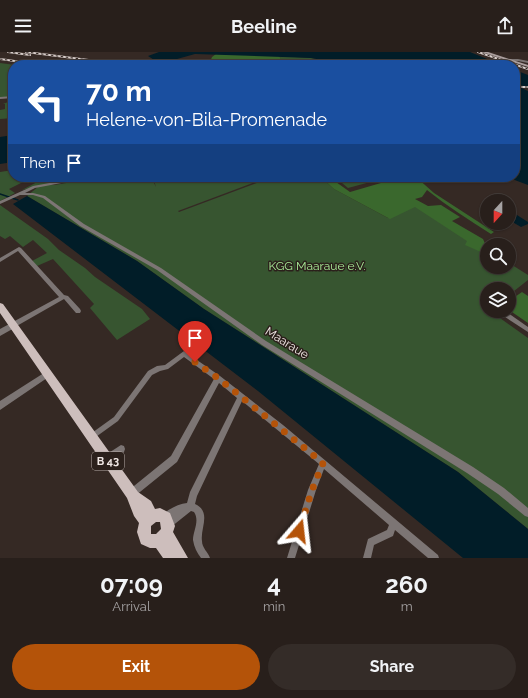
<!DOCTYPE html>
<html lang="en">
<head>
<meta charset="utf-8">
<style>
	:root { --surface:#281f1b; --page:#342c28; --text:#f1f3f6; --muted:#a5a2a3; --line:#443d3a; --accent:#b45309 }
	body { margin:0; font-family:Raleway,sans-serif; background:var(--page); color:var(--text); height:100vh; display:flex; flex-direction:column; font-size:15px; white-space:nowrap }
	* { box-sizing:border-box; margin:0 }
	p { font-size:13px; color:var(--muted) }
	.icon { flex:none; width:22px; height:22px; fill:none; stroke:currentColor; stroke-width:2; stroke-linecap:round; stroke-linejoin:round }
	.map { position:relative; height:506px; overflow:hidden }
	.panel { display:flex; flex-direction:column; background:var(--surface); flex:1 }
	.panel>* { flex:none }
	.top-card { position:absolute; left:8px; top:8px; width:512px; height:122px; border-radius:16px; box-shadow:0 1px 3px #0004,0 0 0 1px var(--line); background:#1a4fa0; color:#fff; overflow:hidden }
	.needle { width:26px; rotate:201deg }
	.buttons { position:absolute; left:480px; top:142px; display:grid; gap:8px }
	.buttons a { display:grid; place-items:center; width:36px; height:36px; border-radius:50%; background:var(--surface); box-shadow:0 1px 3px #0004,0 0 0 1px var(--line); font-size:20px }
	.pin { position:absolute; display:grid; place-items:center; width:34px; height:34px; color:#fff; margin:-41px -17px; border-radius:50% 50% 50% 0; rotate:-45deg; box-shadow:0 0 4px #0007 }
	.pin .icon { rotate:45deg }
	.me { position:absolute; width:44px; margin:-22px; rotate:17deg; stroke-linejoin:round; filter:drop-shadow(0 0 3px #0008) }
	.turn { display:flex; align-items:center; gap:14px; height:84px; padding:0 12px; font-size:18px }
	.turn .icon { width:52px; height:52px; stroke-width:2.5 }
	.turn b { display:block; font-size:28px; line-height:34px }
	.then { display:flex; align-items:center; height:38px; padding:0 12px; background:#0003; gap:8px; font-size:15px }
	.eta { display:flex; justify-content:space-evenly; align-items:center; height:68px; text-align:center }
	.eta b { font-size:24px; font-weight:700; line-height:28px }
	.button { display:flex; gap:8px; margin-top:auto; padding:8px 12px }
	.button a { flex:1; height:46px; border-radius:24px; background:var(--accent); color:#fff; font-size:16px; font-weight:700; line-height:46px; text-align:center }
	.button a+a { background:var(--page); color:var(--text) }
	header { display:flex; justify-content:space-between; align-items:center; height:52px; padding:0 12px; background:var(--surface); font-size:18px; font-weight:700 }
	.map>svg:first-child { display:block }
</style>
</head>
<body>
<header><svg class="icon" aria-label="menu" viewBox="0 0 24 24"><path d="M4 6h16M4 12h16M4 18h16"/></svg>Beeline<svg class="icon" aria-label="share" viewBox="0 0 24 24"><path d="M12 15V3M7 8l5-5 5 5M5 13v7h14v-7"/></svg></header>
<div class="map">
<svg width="528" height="506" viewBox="0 0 528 506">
	<rect width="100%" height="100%" fill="#352924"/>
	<!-- green -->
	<g fill="#375530">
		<path d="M279,4l32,2 38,7h-50l-19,-5 1,-1z"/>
		<path d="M0,11l15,2h-2v31l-13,2z"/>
		<path d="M13,48v18l-13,1v-9l5,-1v-5h-2z"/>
		<path d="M13,118v7h16v2l-20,10 6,4 -15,8v-29z"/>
		<path d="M32,125h56l-40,7 6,1 49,-8h48l5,10 -3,-10h106l2,3 -83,31 1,1 94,-35h48l13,12 54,29 29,-15 70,45v19h22v-4l19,12v5l-19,15v-6h-22v22l6,2 35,25v191l-70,-57 -254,-163 -67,-48 -110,-65 12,-10 -17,4 21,-11 -9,1z"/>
		<path d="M335,125h54l-41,11z"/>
		<path d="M0,153l48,34 11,11 26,18 10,9 47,32 8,10 -33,21 -27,-32 4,-4 -41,-45 -16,7 -5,-5 15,-8 -14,-13 -10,7 -13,-11 -5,3 -5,-3z"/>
	</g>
	<!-- forest -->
	<g fill="#3a682d">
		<path d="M216,2l63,2 2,3 -1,1 19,5h-95l6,-3 2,-5z"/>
		<path d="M321,125h8l21,15 48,-14v-1h18l18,16 60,39 -3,2c-22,-14 -44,-28 -64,-44l-5,7 -7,2 13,7 13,-1 19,12 -8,4 31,18 4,9 -6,4 -16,-7 2,-4 -52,-34 -25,12 -56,-30z"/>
		<path d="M522,240l6,4v27l-19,-13v-9z"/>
	</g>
	<!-- water -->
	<g fill="#011d28">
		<path d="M159,0h311l32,13h-153l-38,-7 -116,-4 -18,5 -3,6h-12l-14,-9z"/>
		<path d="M515,18l13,5v12l-13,-3z"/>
		<path d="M515,33l13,6v94l-21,-8h8z"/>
		<path d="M13,83v27l-13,2v-27z"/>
		<path d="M27,144l110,65 67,48 254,163 70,57v29h-65l-205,-167 -245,-187z"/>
		<path d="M509,158l19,12v2l-7,3 -12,-7z"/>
	</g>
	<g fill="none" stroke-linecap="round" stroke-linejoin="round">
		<!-- stream -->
		<path stroke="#011d28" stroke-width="1.5" d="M0,142l18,6"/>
		<!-- minor -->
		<g fill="#7c7574" fill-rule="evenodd">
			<path d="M510,7h8l10,2v2l-10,-2h-9z"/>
			<path d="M13,44v2l-13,1v-2z"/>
			<path d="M82,125h8l-2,1 -53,10 -10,5h8l12,3 39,28 77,44 105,73 207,126 31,21 24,20v9l-3,-1 -27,-22 -31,-21 -205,-128 -105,-75 -77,-44 -37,-28 -10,-3h-13l-20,9v-3l33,-15z"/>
			<path d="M19,195l2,1 43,47 4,1 12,13 1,2 -1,2h-4l-12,-14 -49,28h-4l-1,-2 1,-2 48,-26 -41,-46 -18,11v-4z"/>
			<path d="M498,259h7l23,16v5l-29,-19z"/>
			<path d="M184,299l36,25 63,49 155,130 1,3h-11l-33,-28 -2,6 -19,9 -3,13h-8l5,-19 19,-9 2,-5 -65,-56 -8,21 -21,68h-8l21,-68 11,-26 -77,-63 -45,95 -2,8c17,8 5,24 7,37 0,7 6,11 8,17h-9c-4,-5 -7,-11 -8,-18 0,-9 7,-19 1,-28l-3,-1 -20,16 -3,1 -3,-1 -1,-3 1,-2 -3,-1 -1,-3c4,-8 17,-14 26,-15l3,-11 47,-94 -18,-15 -42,79 -42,34 -3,1 -3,-1 -1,-3 1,-3 42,-34 43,-77 -30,-22 -16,12 -8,2 -8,4 -34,46 -25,18 -2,1 -2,-1 -2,-2 2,-2 25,-18 34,-46 9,-5 8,-1z"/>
			<path d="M121,393l3,1 1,3 -1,3 -14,10 -3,1 -3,-1 -1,-3 1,-3z"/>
		</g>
		<!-- tertiary -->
		<g fill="#7c7574" fill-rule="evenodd">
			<path d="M13,270l3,1 1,2 -1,2 -16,9v-7z"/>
			<path d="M47,319l3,1 1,2 -1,2 -50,34v-9z"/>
		</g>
		<!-- secondary -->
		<path fill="#aa9e9d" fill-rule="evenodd" d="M482,0h6l40,13v2z"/>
		<!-- primary -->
		<path fill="#cdbebc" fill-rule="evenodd" d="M0,251l3,1 135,188 13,9 4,8 5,-1 10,5 5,13 -2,6 15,26h-25l-7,-10h-6l-9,-4 -4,-12 2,-9 -5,-7 -7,-18 -127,-185zM156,470h4l1,7 -5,5h-5v-8z"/>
		<!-- rail casing -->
		<g stroke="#d9cfcc" stroke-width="2">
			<g id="rail">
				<path d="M8,0l22,3"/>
				<path d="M26,0l86,11"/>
				<path d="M478,0l50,17"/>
				<path d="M0,7l44,6"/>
				<path d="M515,35h13"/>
			</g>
		</g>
		<!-- rail -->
		<use href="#rail" stroke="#2b201b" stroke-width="1" stroke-dasharray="2.5" stroke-linecap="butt"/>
	</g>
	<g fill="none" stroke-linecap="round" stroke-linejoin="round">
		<!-- route -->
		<path stroke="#b45309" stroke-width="7" stroke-dasharray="0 12.6" d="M195,310l23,16 105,85 -11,27 -13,41"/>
	</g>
	<g text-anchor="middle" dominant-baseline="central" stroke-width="3" stroke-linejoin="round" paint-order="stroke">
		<!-- shield labels -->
		<rect fill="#2b201b" stroke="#b6aca8" stroke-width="1" x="92" y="400" width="32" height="18" rx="3"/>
		<g font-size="11" font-weight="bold" fill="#f1e8e5">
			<text x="108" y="409">B 43</text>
		</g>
		<!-- park labels -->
		<g font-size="12" fill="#a9ed98" stroke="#2b201b">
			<text x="317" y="214">KGG Maaraue e.V.</text>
		</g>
		<!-- street labels -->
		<g font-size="12" fill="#f1e8e5" stroke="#2b201b">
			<text transform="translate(287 291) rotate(32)">Maaraue</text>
		</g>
	</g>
</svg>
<div class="buttons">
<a><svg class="needle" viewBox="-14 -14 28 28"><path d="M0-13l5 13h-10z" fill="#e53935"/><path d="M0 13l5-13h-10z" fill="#a5a2a3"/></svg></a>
<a><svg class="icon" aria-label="search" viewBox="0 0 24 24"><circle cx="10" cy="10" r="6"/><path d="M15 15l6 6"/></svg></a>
<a><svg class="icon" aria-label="layers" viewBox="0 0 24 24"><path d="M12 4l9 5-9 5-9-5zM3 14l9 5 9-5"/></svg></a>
</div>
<div class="pin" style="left:195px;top:310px;background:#d93025"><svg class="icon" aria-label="arrive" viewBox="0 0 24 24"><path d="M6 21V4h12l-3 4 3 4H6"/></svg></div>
<svg class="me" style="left:299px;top:479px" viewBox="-20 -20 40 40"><path d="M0-17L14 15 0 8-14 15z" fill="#b45309" stroke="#fff" stroke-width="4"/></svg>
<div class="top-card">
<div class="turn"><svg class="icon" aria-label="left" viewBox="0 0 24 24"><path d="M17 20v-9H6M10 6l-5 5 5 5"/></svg><div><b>70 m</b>Helene-von-Bila-Promenade</div></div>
<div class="then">Then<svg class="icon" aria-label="arrive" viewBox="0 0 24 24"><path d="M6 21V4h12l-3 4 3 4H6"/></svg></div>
</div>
</div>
<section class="panel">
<div class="eta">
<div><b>07:09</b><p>Arrival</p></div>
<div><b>4</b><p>min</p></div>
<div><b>260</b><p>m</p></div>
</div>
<div class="button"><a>Exit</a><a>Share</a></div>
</section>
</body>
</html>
